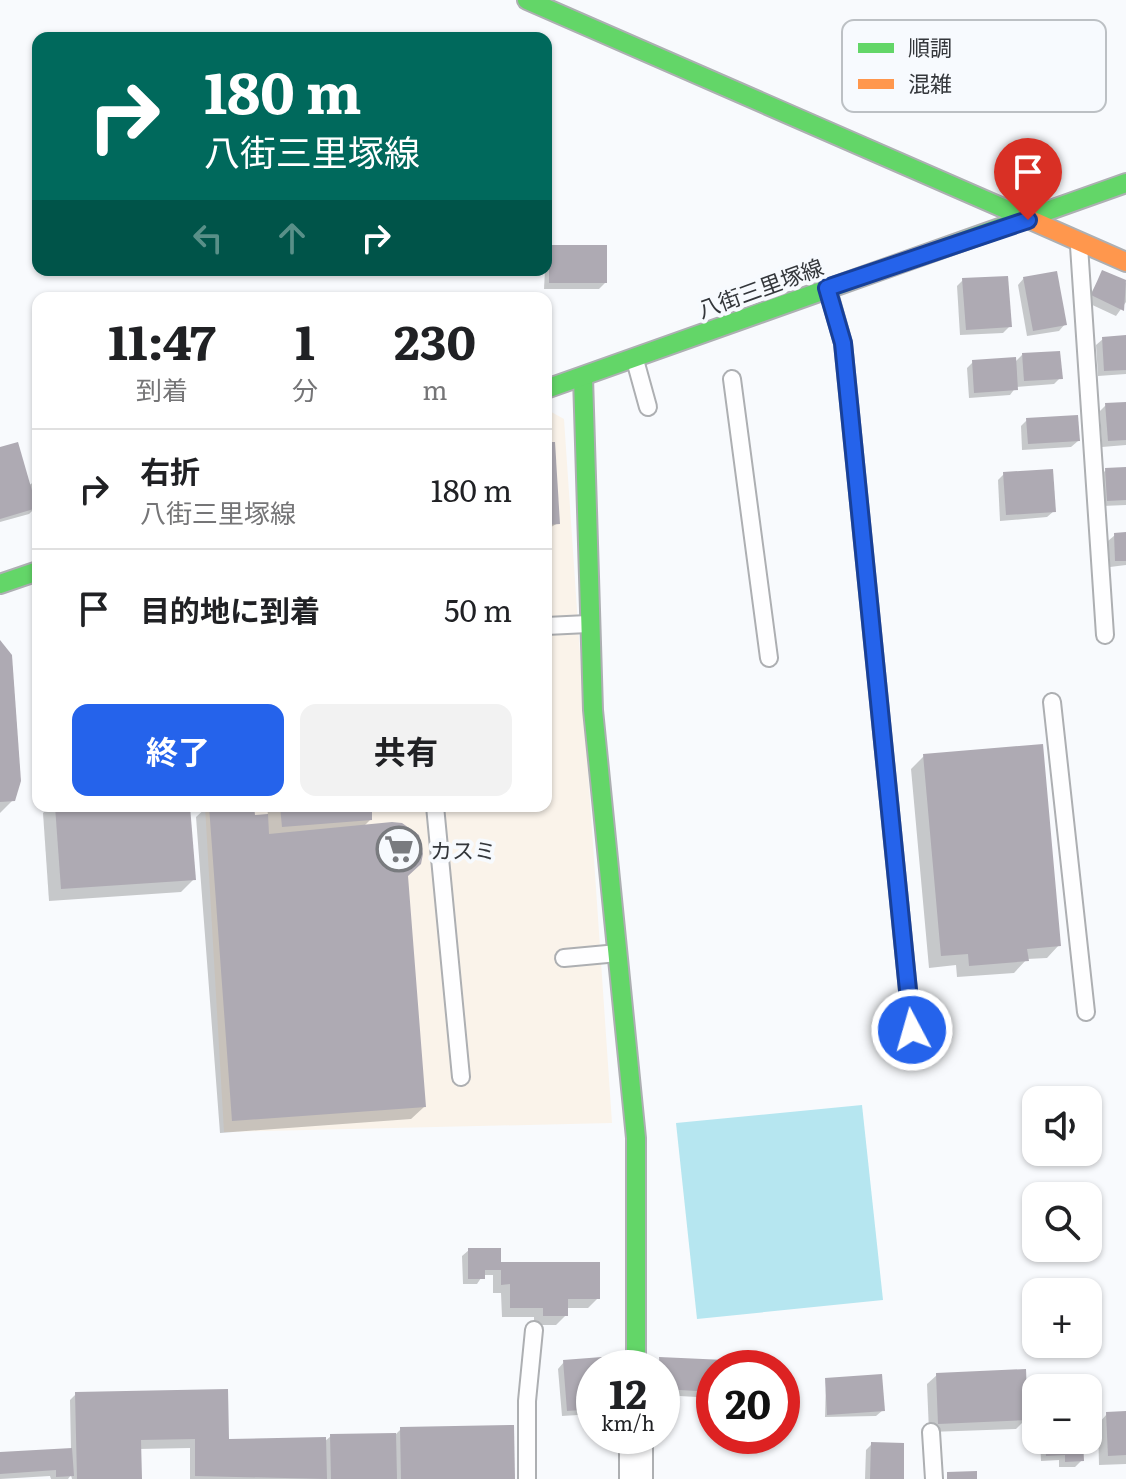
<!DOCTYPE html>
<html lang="ja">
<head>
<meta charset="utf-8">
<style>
	:root { --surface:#fff; --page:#f2f2f2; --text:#202124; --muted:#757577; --line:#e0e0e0; --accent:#2563eb }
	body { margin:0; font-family:Literata,"Noto Sans JP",serif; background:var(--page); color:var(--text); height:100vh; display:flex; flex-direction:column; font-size:30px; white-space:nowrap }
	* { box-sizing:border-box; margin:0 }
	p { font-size:26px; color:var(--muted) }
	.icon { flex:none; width:44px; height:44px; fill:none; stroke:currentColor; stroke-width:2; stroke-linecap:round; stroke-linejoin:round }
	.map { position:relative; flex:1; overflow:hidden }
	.sheet { position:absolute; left:32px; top:292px; width:520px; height:520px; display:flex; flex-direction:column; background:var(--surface); border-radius:16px; box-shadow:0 2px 6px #0004 }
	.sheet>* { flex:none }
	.top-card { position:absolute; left:32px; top:32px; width:520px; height:244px; border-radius:16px; box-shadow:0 2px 6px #0004; background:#00695c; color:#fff; overflow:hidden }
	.buttons { position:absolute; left:1022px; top:1086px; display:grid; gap:16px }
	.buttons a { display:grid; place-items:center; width:80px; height:80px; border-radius:16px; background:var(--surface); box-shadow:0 2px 6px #0004; font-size:40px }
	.speed { position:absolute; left:576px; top:1350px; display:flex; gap:16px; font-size:40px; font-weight:700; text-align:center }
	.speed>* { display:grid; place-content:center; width:104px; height:104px; border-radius:50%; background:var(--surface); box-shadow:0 2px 6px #0004; line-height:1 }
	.speed small { font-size:20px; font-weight:400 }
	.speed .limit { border:12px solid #d22; background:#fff; color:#111 }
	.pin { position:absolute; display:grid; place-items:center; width:68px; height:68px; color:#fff; margin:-82px -34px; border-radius:50% 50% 50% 0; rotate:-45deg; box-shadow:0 0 8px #0007 }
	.pin .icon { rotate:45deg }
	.me { position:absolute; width:88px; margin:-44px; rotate:354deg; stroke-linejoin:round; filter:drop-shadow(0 0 6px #0008) }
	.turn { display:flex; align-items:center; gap:28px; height:168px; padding:0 40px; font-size:36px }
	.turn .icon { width:104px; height:104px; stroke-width:2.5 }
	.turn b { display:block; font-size:56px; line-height:68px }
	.lanes { display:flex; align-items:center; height:76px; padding:0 40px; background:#0003; justify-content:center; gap:40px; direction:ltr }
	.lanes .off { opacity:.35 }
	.eta { display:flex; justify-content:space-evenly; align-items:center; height:136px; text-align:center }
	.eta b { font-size:48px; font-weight:700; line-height:56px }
	.button { display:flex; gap:16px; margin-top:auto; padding:16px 40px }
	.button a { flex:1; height:92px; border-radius:16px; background:var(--accent); color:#fff; font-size:32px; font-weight:700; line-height:92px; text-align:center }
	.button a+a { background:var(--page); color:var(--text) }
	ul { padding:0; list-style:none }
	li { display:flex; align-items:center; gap:24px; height:120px; padding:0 40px; border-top:2px solid var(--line) }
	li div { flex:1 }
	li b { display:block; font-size:30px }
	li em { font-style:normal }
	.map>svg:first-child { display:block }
</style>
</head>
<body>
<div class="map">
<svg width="1126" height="1479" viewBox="0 0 1126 1479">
	<rect width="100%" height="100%" fill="#f8fafd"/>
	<!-- commercial -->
	<path fill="#faf3ea" d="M546,409l18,10 48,704 -388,9 -19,-326h341z"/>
	<!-- water -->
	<path fill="#b6e6f0" d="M862,1105l21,195 -186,19 -21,-196z"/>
	<!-- shadow -->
	<g fill="#0003">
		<path d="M550,247l55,36 -6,6h-55l2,-38z"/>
		<path d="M1103,272l23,11v19l-10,14 -30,-14z"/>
		<path d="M1024,278l41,46 -6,7 -32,5 -9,-51z"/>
		<path d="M963,280l46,47 -6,6 -43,2 -3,-49z"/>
		<path d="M1126,337v37l-28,2 -2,-31 7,-6z"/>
		<path d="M1022,355l38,23 -6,6 -38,3 -6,8 -41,3 -2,-30 6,-6 41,1z"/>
		<path d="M1126,404v41l-24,2 -2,-36 6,-6z"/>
		<path d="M1027,420l51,21 -7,6 -49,3 -1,-24z"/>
		<path d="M546,444l12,79 -12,7z"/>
		<path d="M0,449l28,37 10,-7v26l-9,9 -29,8z"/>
		<path d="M1126,469v36l-24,1 -2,-30 6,-6z"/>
		<path d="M1004,474l50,37 -7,6 -47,4 -2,-41z"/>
		<path d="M1126,534v31l-16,2 -2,-26 7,-6z"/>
		<path d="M0,642l11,14 2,144 -13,13z"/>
		<path d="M924,756l135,189 -12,13 -20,1 -13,14 -57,4 -1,-12 -27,3 -18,-199z"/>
		<path d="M50,806h138l6,73 -13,13 -132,9 -6,-88z"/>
		<path d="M208,806h44l1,11 15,-1 -1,-10h105l-2,14 -7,7 61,280 -13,12 -191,14 -24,-316z"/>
		<path d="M469,1250l30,16 99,32 -10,10h-22v7l-10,10h-22v-8h-32l-1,-24h-8v-18h-10l-6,9h-14l-1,-28z"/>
		<path d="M660,1359l62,9h-8v30l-52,-3v-27h-8z"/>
		<path d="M564,1362l37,6h-7v46l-32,2 -4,-47z"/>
		<path d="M937,1375l89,44 -10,10 -87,3 -2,-48z"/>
		<path d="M826,1380l57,30 -7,6 -51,1z"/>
		<path d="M76,1394l151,47 97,1 7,-6 64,-1 6,-6 112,50h-323v-31l-51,1 1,30h-68l-1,-4 -3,4h-17l-1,-3 -50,3v-25l71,-4 -1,-50z"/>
		<path d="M1126,1413v51l-27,1 -1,-41 9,-10z"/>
		<path d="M1040,1440h41l1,20 -7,7h-16v-7l-18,1z"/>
		<path d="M872,1444l30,35h-37l1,-29z"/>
	</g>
	<!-- building -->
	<g fill="#aeaab3">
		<rect x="549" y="245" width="58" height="38"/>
		<path d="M1102,270l24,10 -2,31 -33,-16z"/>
		<path d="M1057,271l10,54 -34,6 -10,-54z"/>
		<path d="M1008,276l4,51 -46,3 -4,-52z"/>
		<path d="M529,292v6h-33l-1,-5z"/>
		<path d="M1126,335v35l-22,1 -2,-34z"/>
		<path d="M1060,351l3,28 -39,2 -2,-28z"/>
		<path d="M1016,357l2,33 -44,3 -2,-33z"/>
		<path d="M1126,402v38l-18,1 -3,-38z"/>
		<path d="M1078,415l2,26 -52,3 -2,-26z"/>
		<path d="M18,442l19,66 -37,11v-72z"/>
		<path d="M546,442h9l5,82 -14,1z"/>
		<path d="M1126,467v33l-19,1 -2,-33z"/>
		<path d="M1053,469l3,43 -50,3 -3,-43z"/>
		<path d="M1126,532v29h-11l-1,-28z"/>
		<path d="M0,640l12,15 9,126 -6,20 -15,1z"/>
		<path d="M1043,744l18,202 -34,3 2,12 -60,5 -1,-12 -27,2 -18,-202z"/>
		<path d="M55,806h135l6,74 -135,9z"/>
		<path d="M209,806h45l1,9 13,-1 1,20 123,-12 10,1 17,12 4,19 -2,10 -13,12 18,231 -194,14z"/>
		<path d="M280,806h92v14l-90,7z"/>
		<path d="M468,1248h33v14h99v37h-32v17h-25v-8h-33v-24l-9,1v-15h-16v9h-17z"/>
		<path d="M602,1357l1,11h-9v41l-27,2 -4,-51z"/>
		<path d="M659,1357l66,3 -1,8h-10v24l-52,-3z"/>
		<path d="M1026,1369l2,51 -90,4 -2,-51z"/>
		<path d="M882,1374l3,37 -58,4 -2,-37z"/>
		<path d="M228,1389l1,50 97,-2 1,42 -132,-3v-37l-54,1 1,39h-65l-2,-87z"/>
		<path d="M1126,1411v44l-18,1 -2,-44z"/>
		<path d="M514,1425l1,54h-114l-1,-52z"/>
		<path d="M396,1433l1,46h-66l-1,-45z"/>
		<path d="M1045,1440h38l1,21 -19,1v-7l-19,1z"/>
		<path d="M871,1442l33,1v36h-34z"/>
		<path d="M72,1448l2,28 -18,1v-7l-56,4v-22z"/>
		<path d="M977,1471v8h-30v-7z"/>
	</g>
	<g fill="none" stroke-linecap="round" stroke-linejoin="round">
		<!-- lane casing -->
		<g stroke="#adafb2" stroke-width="20">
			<g id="lane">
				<path d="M1079,246l26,389"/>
				<path d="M828,290l15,53 69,687"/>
				<path d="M635,360l13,47"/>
				<path d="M732,379l37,279"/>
				<path d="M546,626l42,-2"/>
				<path d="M1052,702l34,310"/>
				<path d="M435,806l26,271"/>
				<path d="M564,958l54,-5"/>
				<path d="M931,1432l3,47"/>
				<path d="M527,1479v-78l7,-71"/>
			</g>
		</g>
		<!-- street casing -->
		<g stroke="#adafb2" stroke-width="36">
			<path id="street" d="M636,1479v-43"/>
		</g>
		<!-- fast casing -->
		<g stroke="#adafb2" stroke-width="22">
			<g id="fast">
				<path d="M527,0l499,218"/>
				<path d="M583,377l10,333 43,428v230"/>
				<path d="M546,389l580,-206"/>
				<path d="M0,584l38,-13"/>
			</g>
		</g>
		<!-- slow casing -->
		<g stroke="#adafb2" stroke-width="22">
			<path id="slow" d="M1026,218l100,44"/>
		</g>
		<!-- lane -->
		<use href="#lane" stroke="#fefeff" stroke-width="16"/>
		<!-- street -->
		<use href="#street" stroke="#fefeff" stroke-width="32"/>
		<!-- fast -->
		<use href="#fast" stroke="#63d668" stroke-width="18"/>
		<!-- slow -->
		<use href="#slow" stroke="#ff974d" stroke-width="18"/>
	</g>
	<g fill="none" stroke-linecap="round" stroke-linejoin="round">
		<!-- route casing -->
		<g stroke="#184099" stroke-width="20">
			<path id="route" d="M912,1030l-69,-687 -16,-55 201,-68"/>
		</g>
		<!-- route -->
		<use href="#route" stroke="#2563eb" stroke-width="14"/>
	</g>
	<!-- icons -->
	<defs>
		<g id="supermarket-ring" transform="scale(2.3)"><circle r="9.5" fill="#f7fafe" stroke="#797b7f" stroke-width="1.5"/><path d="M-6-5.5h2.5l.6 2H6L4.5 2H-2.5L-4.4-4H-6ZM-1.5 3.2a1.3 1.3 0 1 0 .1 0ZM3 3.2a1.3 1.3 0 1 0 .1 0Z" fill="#797b7f"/></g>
	</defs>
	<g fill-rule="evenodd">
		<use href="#supermarket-ring" x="399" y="849"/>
	</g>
	<g text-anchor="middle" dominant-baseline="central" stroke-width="8" stroke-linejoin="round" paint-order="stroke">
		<!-- street labels -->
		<g font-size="22" fill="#34373b" stroke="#f7fafe">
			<text transform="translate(760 287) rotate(-20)">八街三里塚線</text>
		</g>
		<!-- poi labels -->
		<g font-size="22" fill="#34373b" stroke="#f7fafe" text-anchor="start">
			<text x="430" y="849">カスミ</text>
		</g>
	</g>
	<!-- legend -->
	<rect x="842" y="20" width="264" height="92" rx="12" fill="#f7fafe" stroke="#bcc0c4" stroke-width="2"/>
	<rect x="858" y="43" width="36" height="10" fill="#63d668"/>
	<rect x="858" y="79" width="36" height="10" fill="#ff974d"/>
	<g font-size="22" fill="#34373b">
		<text x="908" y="56">順調</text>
		<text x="908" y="92">混雑</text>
	</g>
</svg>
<div class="buttons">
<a><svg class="icon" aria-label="sound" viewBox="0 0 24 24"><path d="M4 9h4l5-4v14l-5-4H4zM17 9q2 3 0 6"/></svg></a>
<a><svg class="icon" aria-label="search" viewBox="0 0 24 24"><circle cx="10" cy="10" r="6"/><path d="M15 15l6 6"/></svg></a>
<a>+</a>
<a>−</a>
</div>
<div class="speed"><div>12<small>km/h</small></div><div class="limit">20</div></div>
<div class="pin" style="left:1028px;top:220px;background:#d93025"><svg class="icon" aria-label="arrive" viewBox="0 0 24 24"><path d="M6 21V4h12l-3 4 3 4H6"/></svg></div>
<svg class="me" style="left:912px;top:1030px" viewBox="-20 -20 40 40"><circle r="17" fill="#2563eb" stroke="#fff" stroke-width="3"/><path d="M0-11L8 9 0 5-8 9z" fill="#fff"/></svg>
<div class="top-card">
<div class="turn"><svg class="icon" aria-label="right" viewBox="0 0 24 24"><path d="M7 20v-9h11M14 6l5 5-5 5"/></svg><div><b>180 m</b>八街三里塚線</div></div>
<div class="lanes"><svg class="icon off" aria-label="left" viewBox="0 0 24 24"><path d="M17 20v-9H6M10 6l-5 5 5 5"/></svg><svg class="icon off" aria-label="ahead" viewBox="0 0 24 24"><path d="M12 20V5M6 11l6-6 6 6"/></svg><svg class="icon" aria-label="right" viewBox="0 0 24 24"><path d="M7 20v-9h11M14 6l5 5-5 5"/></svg></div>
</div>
<section class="sheet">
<div class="eta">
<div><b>11:47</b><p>到着</p></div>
<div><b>1</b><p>分</p></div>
<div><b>230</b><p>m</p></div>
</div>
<ul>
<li><svg class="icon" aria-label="right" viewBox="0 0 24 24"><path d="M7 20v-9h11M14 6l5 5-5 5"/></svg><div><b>右折</b><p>八街三里塚線</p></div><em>180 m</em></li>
<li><svg class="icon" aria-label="arrive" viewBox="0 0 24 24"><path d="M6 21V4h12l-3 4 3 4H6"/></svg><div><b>目的地に到着</b></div><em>50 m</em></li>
</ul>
<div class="button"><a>終了</a><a>共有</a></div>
</section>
</div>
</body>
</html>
